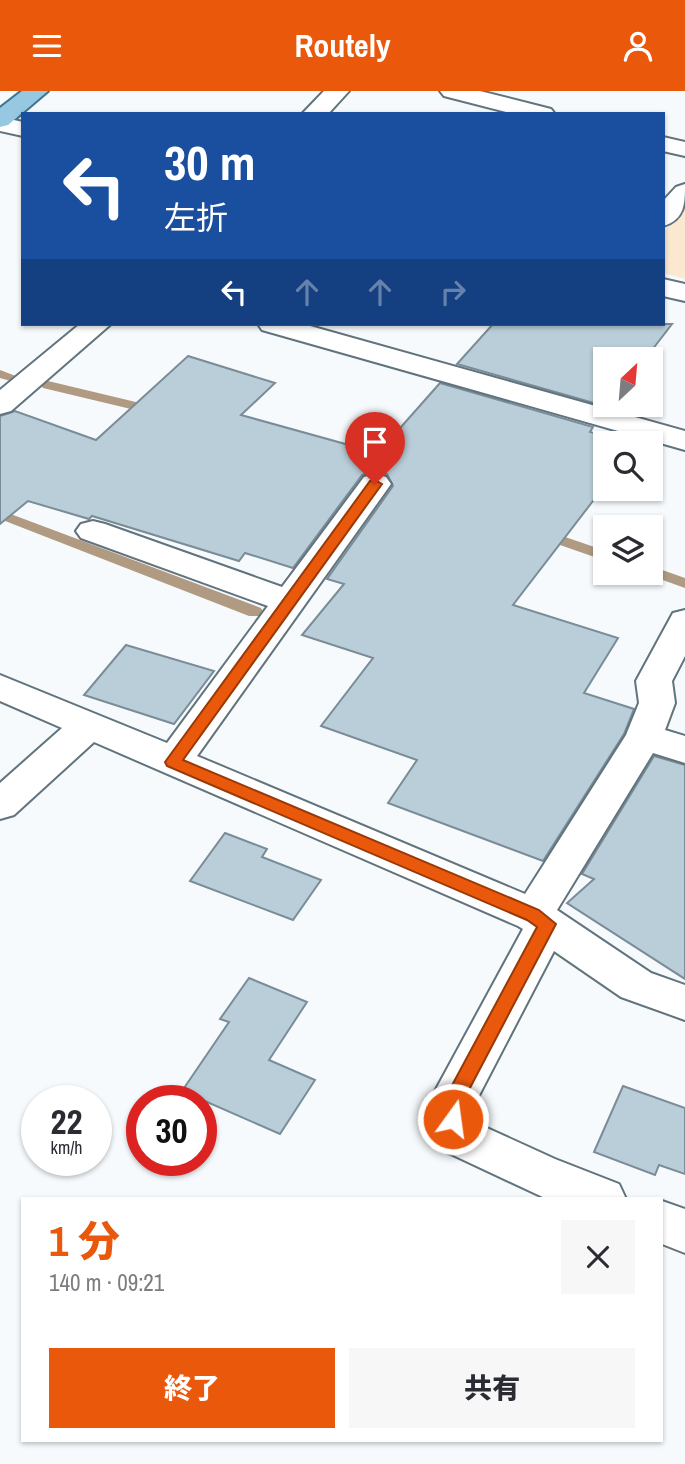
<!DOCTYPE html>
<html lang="ja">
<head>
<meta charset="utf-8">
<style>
	:root { --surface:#fff; --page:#f7f7f7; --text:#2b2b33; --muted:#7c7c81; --accent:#ea580c }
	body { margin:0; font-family:"Archivo Narrow","Noto Sans JP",sans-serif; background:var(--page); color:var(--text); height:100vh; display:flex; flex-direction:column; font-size:26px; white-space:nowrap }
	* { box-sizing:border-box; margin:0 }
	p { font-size:23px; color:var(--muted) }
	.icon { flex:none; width:38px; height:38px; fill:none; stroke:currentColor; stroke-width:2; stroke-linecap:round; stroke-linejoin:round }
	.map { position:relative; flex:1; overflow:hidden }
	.drawer { position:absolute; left:21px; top:1106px; width:642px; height:245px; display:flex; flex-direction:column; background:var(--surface); border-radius:0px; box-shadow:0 2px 5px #0004 }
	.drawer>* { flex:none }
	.hud { position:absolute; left:21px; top:21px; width:644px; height:214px; border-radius:0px; box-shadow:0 2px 5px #0004; background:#1a4fa0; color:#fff; overflow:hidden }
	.needle { width:46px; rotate:26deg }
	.buttons { position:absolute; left:593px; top:256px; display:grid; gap:14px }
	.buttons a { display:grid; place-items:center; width:70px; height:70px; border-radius:0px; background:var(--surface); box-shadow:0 2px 5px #0004; font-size:35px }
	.speed { position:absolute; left:21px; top:994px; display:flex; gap:14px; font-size:35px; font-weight:700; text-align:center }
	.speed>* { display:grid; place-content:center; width:91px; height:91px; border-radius:50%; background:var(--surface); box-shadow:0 2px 5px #0004; line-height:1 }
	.speed small { font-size:18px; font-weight:400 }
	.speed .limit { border:10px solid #d22; background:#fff; color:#111 }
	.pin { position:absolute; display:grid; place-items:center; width:60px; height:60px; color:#fff; margin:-72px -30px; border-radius:50% 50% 50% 0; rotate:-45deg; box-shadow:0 0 7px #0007 }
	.pin .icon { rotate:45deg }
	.me { position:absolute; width:77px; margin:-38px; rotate:14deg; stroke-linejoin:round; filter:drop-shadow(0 0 5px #0008) }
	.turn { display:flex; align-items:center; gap:24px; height:147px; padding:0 28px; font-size:32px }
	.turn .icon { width:91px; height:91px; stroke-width:2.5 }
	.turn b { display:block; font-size:49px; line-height:60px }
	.lanes { display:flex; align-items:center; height:66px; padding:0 28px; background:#0003; justify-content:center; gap:35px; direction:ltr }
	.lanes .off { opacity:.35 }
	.round { display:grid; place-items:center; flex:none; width:74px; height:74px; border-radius:0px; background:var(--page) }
	.overview { display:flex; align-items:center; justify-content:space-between; height:119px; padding:0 28px }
	h1 { font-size:42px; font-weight:800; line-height:52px; color:var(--accent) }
	.action { display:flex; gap:14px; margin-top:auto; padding:14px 28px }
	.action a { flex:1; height:80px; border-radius:0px; background:var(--accent); color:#fff; font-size:28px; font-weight:800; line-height:80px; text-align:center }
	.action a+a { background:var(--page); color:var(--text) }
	header { display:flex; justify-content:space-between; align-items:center; height:91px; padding:0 28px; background:var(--accent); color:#fff; font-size:32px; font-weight:800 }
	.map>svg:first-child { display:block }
</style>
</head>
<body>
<header><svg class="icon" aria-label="menu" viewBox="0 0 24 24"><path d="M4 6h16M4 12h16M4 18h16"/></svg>Routely<svg class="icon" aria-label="person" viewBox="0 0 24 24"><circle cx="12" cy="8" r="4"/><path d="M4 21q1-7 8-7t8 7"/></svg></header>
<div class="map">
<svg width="685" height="1373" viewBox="0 0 685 1373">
	<rect width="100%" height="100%" fill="#f6fafc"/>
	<!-- green -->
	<path fill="#fbe8d1" d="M685,117v71l-22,-6v-40z"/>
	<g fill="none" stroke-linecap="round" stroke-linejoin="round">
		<!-- stream -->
		<g fill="#b09b82" fill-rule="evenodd">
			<path d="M0,279l21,8 -7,4 -14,-4z"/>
			<path d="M48,290l113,27 2,3 -7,4 -113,-27 -2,-3z"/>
			<path d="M0,419l261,98 2,4 -2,4h-12l-249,-97z"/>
			<path d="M539,437l67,23v10l-72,-25 -3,-3z"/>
			<path d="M651,475l34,12v10l-39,-14 -2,-2h7z"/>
		</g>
	</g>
	<!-- building -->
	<g fill="#baced9" stroke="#798c97" stroke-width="2">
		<path d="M493,233h179l-27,35h-39v45h4l-2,3 -151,-43z"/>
		<path d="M188,265l87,27 -34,32 137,38 62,-70 153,44 -3,5 40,11h-24v41l-93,121 105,33 -34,55 50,16 -10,25 -81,127 -155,-58 29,-43 -96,-34 52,-68 -71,-23 42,-51 -17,-5 66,-93 -6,-12 -13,-3 -12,4 -69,93 -48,-15 -6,8 -147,-45 -3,3 -61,-18 -28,23v-108l15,-5 81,29z"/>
		<path d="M126,554l88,26 -40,53 -90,-29z"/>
		<path d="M654,665l31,9v214l-118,-76 27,-24 -12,-5z"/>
		<path d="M225,742l42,16 -5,8 59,23 -28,40 -103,-39z"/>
		<path d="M249,887l58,24 -38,58 46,20 -35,54 -98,-43 47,-69 -9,-3z"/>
		<path d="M623,995l62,22v66l-26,-9 -4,10 -61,-23z"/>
	</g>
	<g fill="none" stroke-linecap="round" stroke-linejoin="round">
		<!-- minor casing -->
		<g stroke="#61737d" stroke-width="4">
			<g id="minor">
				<path d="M324,0h25l-21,23h-26z"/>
				<path d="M440,0h40l71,18 4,5h-41l-70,-18z"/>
				<path d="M0,26l23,5v14l-23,-5z"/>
				<path d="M663,46l22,5v14l-22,-5z"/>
				<path d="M685,93c0,19 0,36 -22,42v-25l13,-14z"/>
				<path d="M663,188l22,5v17l-22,-5z"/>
				<path d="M80,233h31l-100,87 -11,3v-24z"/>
				<path d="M258,233h45l382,107v19l-423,-120z"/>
				<path d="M375,383l11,3 5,7 -194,272 328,138 101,-159 13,-32 -3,-22 37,-68 12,-3v46l-13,25 3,22 -10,27 20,6v27l-32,-10 -96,157 94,63 34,12v35l-64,-23 -67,-46 -80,154 2,18 79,36 64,25 7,15h-79l-109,-51 -7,-14 -3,-30 95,-175 -5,-3 -424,-184 -80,73 -14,4v-36l62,-55 -62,-27v-26l167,68 101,-137 -187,-68 -5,-7 5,-7 12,-3 12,3 177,63 82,-110z"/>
				<path d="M662,1110l23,8v44l-23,-9z"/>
			</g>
		</g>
		<!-- major casing -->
		<g stroke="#3c7491" stroke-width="4">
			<path id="major" d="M22,0h26l-40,34 -8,2v-19z"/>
		</g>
		<!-- minor -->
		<use href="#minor" fill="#fff" fill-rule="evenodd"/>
		<!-- major -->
		<use href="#major" fill="#97c8e1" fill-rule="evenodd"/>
	</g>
	<!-- route -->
	<path fill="#ea580c" stroke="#983908" stroke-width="2" d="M375,389l7,4 -199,276 356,150 17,14 -95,181 1,14 -3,6 -6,2 -7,-2 -4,-21 95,-177 -10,-7 -360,-154 -2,-4 205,-281z"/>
</svg>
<div class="buttons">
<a><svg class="needle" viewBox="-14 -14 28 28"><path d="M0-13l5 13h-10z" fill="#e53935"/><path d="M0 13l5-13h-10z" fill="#7c7c81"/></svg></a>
<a><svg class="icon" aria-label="search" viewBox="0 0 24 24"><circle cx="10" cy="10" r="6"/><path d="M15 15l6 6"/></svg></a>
<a><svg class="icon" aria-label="layers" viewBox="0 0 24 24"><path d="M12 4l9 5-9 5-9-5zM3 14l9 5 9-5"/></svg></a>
</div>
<div class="speed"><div>22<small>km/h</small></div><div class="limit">30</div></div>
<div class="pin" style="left:375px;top:393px;background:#d93025"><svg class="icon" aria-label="arrive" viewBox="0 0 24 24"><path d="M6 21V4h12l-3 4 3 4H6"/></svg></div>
<svg class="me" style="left:453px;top:1028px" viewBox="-20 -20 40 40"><circle r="17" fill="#ea580c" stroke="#fff" stroke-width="3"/><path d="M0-11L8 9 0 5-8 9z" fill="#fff"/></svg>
<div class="hud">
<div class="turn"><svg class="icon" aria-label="left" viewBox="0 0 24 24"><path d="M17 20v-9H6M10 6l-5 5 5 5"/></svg><div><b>30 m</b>左折</div></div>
<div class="lanes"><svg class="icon" aria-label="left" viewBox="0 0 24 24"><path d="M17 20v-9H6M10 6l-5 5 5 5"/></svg><svg class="icon off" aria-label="ahead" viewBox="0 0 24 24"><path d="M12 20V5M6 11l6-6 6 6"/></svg><svg class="icon off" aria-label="ahead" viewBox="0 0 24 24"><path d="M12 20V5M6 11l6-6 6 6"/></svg><svg class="icon off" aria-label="right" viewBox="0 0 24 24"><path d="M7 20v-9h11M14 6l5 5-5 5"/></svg></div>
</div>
<section class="drawer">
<div class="overview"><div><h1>1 分</h1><p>140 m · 09:21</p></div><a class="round"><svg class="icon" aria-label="close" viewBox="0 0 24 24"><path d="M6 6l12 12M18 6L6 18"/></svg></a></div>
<div class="action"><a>終了</a><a>共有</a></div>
</section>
</div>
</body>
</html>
